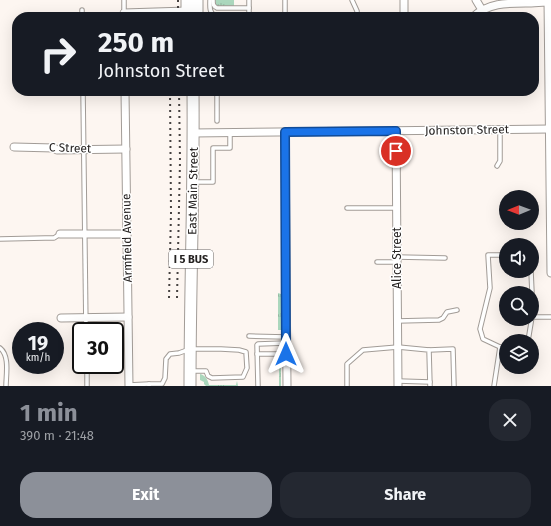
<!DOCTYPE html>
<html lang="en">
<head>
<meta charset="utf-8">
<style>
	:root { --surface:#171b24; --page:#242831; --text:#f1f3f6; --muted:#9ea1a6; --accent:#8c9099 }
	body { margin:0; font-family:"Fira Sans",sans-serif; background:var(--page); color:var(--text); height:100vh; display:flex; flex-direction:column; font-size:15px; white-space:nowrap }
	* { box-sizing:border-box; margin:0 }
	p { font-size:13px; color:var(--muted) }
	.icon { flex:none; width:22px; height:22px; fill:none; stroke:currentColor; stroke-width:2; stroke-linecap:round; stroke-linejoin:round }
	.map { position:relative; height:386px; overflow:hidden }
	.sheet { display:flex; flex-direction:column; background:var(--surface); flex:1 }
	.sheet>* { flex:none }
	.guide { position:absolute; left:12px; top:12px; width:527px; height:84px; border-radius:16px; box-shadow:0 4px 16px #0002; background:#171b24; color:var(--text); overflow:hidden }
	.needle { width:26px; rotate:269deg }
	.controls { position:absolute; left:499px; top:190px; display:grid; gap:8px }
	.controls a { display:grid; place-items:center; width:40px; height:40px; border-radius:50%; background:var(--surface); box-shadow:0 4px 16px #0002; font-size:20px }
	.speed { position:absolute; left:12px; top:322px; display:flex; gap:8px; font-size:20px; font-weight:700; text-align:center }
	.speed>* { display:grid; place-content:center; width:52px; height:52px; border-radius:50%; background:var(--surface); box-shadow:0 4px 16px #0002; line-height:1 }
	.speed small { font-size:10px; font-weight:400 }
	.speed .limit { border:2px solid #111; border-radius:6px; background:#fff; color:#111 }
	.pin { position:absolute; display:grid; place-items:center; width:34px; height:34px; color:#fff; margin:-17px; border:2px solid #fff; border-radius:50%; box-shadow:0 1px 4px #0007 }
	.me { position:absolute; width:44px; margin:-22px; rotate:0deg; stroke-linejoin:round; filter:drop-shadow(0 0 3px #0008) }
	.turn { display:flex; align-items:center; gap:14px; height:84px; padding:0 20px; font-size:18px }
	.turn .icon { width:52px; height:52px; stroke-width:2.5 }
	.turn b { display:block; font-size:28px; line-height:34px }
	.round { display:grid; place-items:center; flex:none; width:42px; height:42px; border-radius:16px; background:var(--page) }
	.overview { display:flex; align-items:center; justify-content:space-between; height:68px; padding:0 20px }
	h1 { font-size:24px; font-weight:700; line-height:30px; color:var(--accent) }
	.primary-button { display:flex; gap:8px; margin-top:auto; padding:8px 20px }
	.primary-button a { flex:1; height:46px; border-radius:16px; background:var(--accent); color:#fff; font-size:16px; font-weight:700; line-height:46px; text-align:center }
	.primary-button a+a { background:var(--page); color:var(--text) }
	.map>svg:first-child { display:block }
</style>
</head>
<body>
<div class="map">
<svg width="551" height="386" viewBox="0 0 551 386">
	<defs>
		<pattern id="grass-tufts" width="24" height="20" patternUnits="userSpaceOnUse"><rect width="24" height="20" fill="#abd7bd"/><path d="M3 7l-1-3M5 7V3M7 7l1-3M15 17l-1-3M17 17v-4M19 17l1-3" fill="none" stroke="#93b8a2"/></pattern>
	</defs>
	<rect width="100%" height="100%" fill="#fdf6f1"/>
	<!-- grass -->
	<g fill="url(#grass-tufts)">
		<path d="M215,0h19v6h-16l-2,-1z"/>
		<path d="M278,293l3,1v36h-3z"/>
		<rect x="279" y="357" width="2" height="29"/>
		<path d="M200,374c5,1 8,6 9,11h27l1,-4 1,5h-32l-2,-2v-2l-4,-2z"/>
	</g>
	<g fill="none" stroke-linecap="round" stroke-linejoin="round">
		<!-- lane casing -->
		<g stroke="#a29c97" stroke-width="5.5">
			<g id="lane">
				<path d="M124,0v13"/>
				<path d="M210,0c0,6 -1,12 4,15h35"/>
				<path d="M213,0c0,4 0,6 4,8h32"/>
				<path d="M352,0l5,11v6"/>
				<path d="M82,10v7"/>
				<path d="M249,16v-16"/>
				<path d="M285,17v-17"/>
				<path d="M83,91l3,240"/>
				<path d="M194,91h9"/>
				<path d="M217,91v30"/>
				<path d="M497,166l3,-5v-31"/>
				<path d="M194,182h19v-34h17v-15"/>
				<path d="M347,208h50"/>
				<path d="M0,239l45,-1h9l6,-4"/>
				<path d="M506,255h-18l2,33 -10,41 3,10 17,8 6,1"/>
				<path d="M397,257l48,1"/>
				<path d="M377,262h20"/>
				<path d="M531,271l1,22"/>
				<path d="M532,317h19"/>
				<path d="M397,321l42,-1 4,-2 4,-6 10,-2"/>
				<path d="M249,336l37,1"/>
				<path d="M528,341l4,-24v-15"/>
				<path d="M0,348c10,8 6,27 6,38"/>
				<path d="M429,350l24,-1 1,37"/>
				<path d="M257,354h30"/>
				<path d="M87,365v21"/>
				<path d="M398,381l32,1"/>
				<path d="M129,385l20,-1"/>
				<path d="M149,386v-2h13l3,-6 1,-19 4,-5 9,-1 11,-4h31l18,1 7,2 1,16 -4,9 -31,1 -4,-2 -2,-5h-15"/>
				<path d="M258,386l-1,-41 1,-1 28,-1"/>
				<path d="M347,386v-22l16,-14 35,-3 31,3 1,36"/>
				<path d="M494,386l6,-39"/>
			</g>
		</g>
		<!-- street casing -->
		<g stroke="#a29c97" stroke-width="9">
			<g id="street">
				<path d="M404,0v17"/>
				<path d="M476,0l6,10"/>
				<path d="M548,0l3,273"/>
				<path d="M125,17l-1,-4 63,-2"/>
				<path d="M473,17c15,-14 33,-14 53,-14 8,0 17,-1 25,-1"/>
				<path d="M125,91l4,295"/>
				<path d="M396,131l2,255"/>
				<path d="M285,132l2,254"/>
				<path d="M193,133l357,-4"/>
				<path d="M14,147l40,1 3,2 69,-1"/>
				<path d="M60,234h67"/>
				<path d="M61,318l67,-1"/>
			</g>
		</g>
		<!-- primary casing -->
		<g stroke="#a29c97" stroke-width="13">
			<g id="primary">
				<path d="M187,0v17"/>
				<path d="M197,0v17"/>
				<path d="M190,386c0,-98 4,-197 3,-295"/>
			</g>
		</g>
		<!-- lane -->
		<use href="#lane" stroke="#fff" stroke-width="3.5"/>
		<!-- street -->
		<use href="#street" stroke="#fff" stroke-width="7"/>
		<!-- primary -->
		<use href="#primary" stroke="#fff" stroke-width="11"/>
		<!-- rail -->
		<g stroke="#464241" stroke-width="2" stroke-dasharray="2 4" stroke-linecap="butt">
			<path d="M178,0v17"/>
			<path d="M169,298l2,-85 -1,-122"/>
			<path d="M177,298l3,-137 -1,-70"/>
		</g>
	</g>
	<g fill="none" stroke-linecap="round" stroke-linejoin="round">
		<!-- route casing -->
		<g stroke="#114b97" stroke-width="10">
			<path id="route" d="M286,354l-1,-222 111,-1v20"/>
		</g>
		<!-- route -->
		<use href="#route" stroke="#1a73e8" stroke-width="7"/>
	</g>
	<g text-anchor="middle" dominant-baseline="central" stroke-width="3" stroke-linejoin="round" paint-order="stroke">
		<!-- shield labels -->
		<rect fill="#fff" stroke="#666464" stroke-width="1" x="169" y="250" width="44" height="18" rx="3"/>
		<g font-size="11" font-weight="bold" fill="#252221">
			<text x="191" y="259">I 5 BUS</text>
		</g>
		<!-- street labels -->
		<g font-size="12" fill="#252221" stroke="#fff">
			<text transform="translate(467 130) rotate(-1)">Johnston Street</text>
			<text transform="translate(70 148) rotate(2)">C Street</text>
			<text transform="translate(193 191) rotate(-89)">East Main Street</text>
			<text transform="translate(127 238) rotate(-91)">Armfield Avenue</text>
			<text transform="translate(397 258) rotate(-90)">Alice Street</text>
		</g>
	</g>
</svg>
<div class="controls">
<a><svg class="needle" viewBox="-14 -14 28 28"><path d="M0-13l5 13h-10z" fill="#e53935"/><path d="M0 13l5-13h-10z" fill="#9ea1a6"/></svg></a>
<a><svg class="icon" aria-label="sound" viewBox="0 0 24 24"><path d="M4 9h4l5-4v14l-5-4H4zM17 9q2 3 0 6"/></svg></a>
<a><svg class="icon" aria-label="search" viewBox="0 0 24 24"><circle cx="10" cy="10" r="6"/><path d="M15 15l6 6"/></svg></a>
<a><svg class="icon" aria-label="layers" viewBox="0 0 24 24"><path d="M12 4l9 5-9 5-9-5zM3 14l9 5 9-5"/></svg></a>
</div>
<div class="speed"><div>19<small>km/h</small></div><div class="limit">30</div></div>
<div class="pin" style="left:396px;top:151px;background:#d93025"><svg class="icon" aria-label="arrive" viewBox="0 0 24 24"><path d="M6 21V4h12l-3 4 3 4H6"/></svg></div>
<svg class="me" style="left:286px;top:354px" viewBox="-20 -20 40 40"><path d="M0-17L14 15 0 8-14 15z" fill="#1a73e8" stroke="#fff" stroke-width="4"/></svg>
<div class="guide">
<div class="turn"><svg class="icon" aria-label="right" viewBox="0 0 24 24"><path d="M7 20v-9h11M14 6l5 5-5 5"/></svg><div><b>250 m</b>Johnston Street</div></div>
</div>
</div>
<section class="sheet">
<div class="overview"><div><h1>1 min</h1><p>390 m · 21:48</p></div><a class="round"><svg class="icon" aria-label="close" viewBox="0 0 24 24"><path d="M6 6l12 12M18 6L6 18"/></svg></a></div>
<div class="primary-button"><a>Exit</a><a>Share</a></div>
</section>
</body>
</html>
